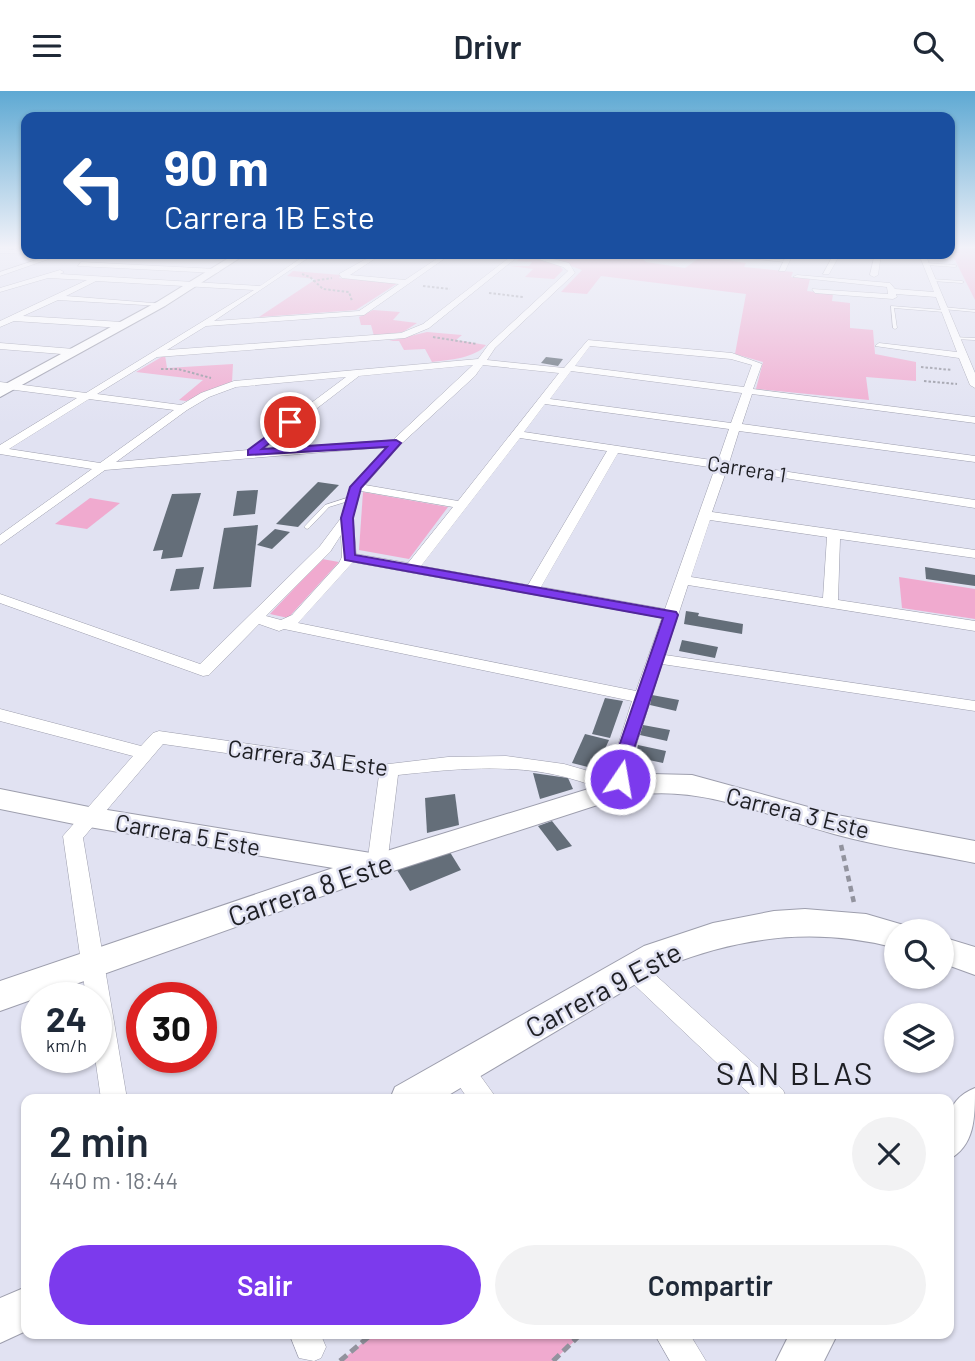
<!DOCTYPE html>
<html lang="es">
<head>
<meta charset="utf-8">
<style>
	:root { --surface:#fff; --page:#f2f2f3; --text:#1f2937; --muted:#747a83; --accent:#7c3aed }
	body { margin:0; font-family:Barlow,sans-serif; background:var(--page); color:var(--text); height:100vh; display:flex; flex-direction:column; font-size:26px; white-space:nowrap }
	* { box-sizing:border-box; margin:0 }
	p { font-size:23px; color:var(--muted) }
	.icon { flex:none; width:38px; height:38px; fill:none; stroke:currentColor; stroke-width:2; stroke-linecap:round; stroke-linejoin:round }
	.map { position:relative; flex:1; overflow:hidden }
	.sheet { position:absolute; left:21px; top:1003px; width:933px; height:245px; display:flex; flex-direction:column; background:var(--surface); border-radius:14px; box-shadow:0 2px 5px #0004 }
	.sheet>* { flex:none }
	.guide { position:absolute; left:21px; top:21px; width:934px; height:147px; border-radius:14px; box-shadow:0 2px 5px #0004; background:#1a4fa0; color:#fff; overflow:hidden }
	.buttons { position:absolute; left:884px; top:828px; display:grid; gap:14px }
	.buttons a { display:grid; place-items:center; width:70px; height:70px; border-radius:50%; background:var(--surface); box-shadow:0 2px 5px #0004; font-size:35px }
	.speed { position:absolute; left:21px; top:891px; display:flex; gap:14px; font-size:35px; font-weight:700; text-align:center }
	.speed>* { display:grid; place-content:center; width:91px; height:91px; border-radius:50%; background:var(--surface); box-shadow:0 2px 5px #0004; line-height:1 }
	.speed small { font-size:18px; font-weight:400 }
	.speed .limit { border:10px solid #d22; background:#fff; color:#111 }
	.pin { position:absolute; display:grid; place-items:center; width:60px; height:60px; color:#fff; margin:-30px; border:4px solid #fff; border-radius:50%; box-shadow:0 2px 7px #0007 }
	.me { position:absolute; width:77px; margin:-38px; rotate:12deg; stroke-linejoin:round; filter:drop-shadow(0 0 5px #0008) }
	.turn { display:flex; align-items:center; gap:24px; height:147px; padding:0 28px; font-size:32px }
	.turn .icon { width:91px; height:91px; stroke-width:2.5 }
	.turn b { display:block; font-size:49px; line-height:60px }
	.round { display:grid; place-items:center; flex:none; width:74px; height:74px; border-radius:37px; background:var(--page) }
	.headline { display:flex; align-items:center; justify-content:space-between; height:119px; padding:0 28px }
	h1 { font-size:42px; font-weight:600; line-height:52px }
	.primary-button { display:flex; gap:14px; margin-top:auto; padding:14px 28px }
	.primary-button a { flex:1; height:80px; border-radius:42px; background:var(--accent); color:#fff; font-size:28px; font-weight:600; line-height:80px; text-align:center }
	.primary-button a+a { background:var(--page); color:var(--text) }
	header { display:flex; justify-content:space-between; align-items:center; height:91px; padding:0 28px; background:var(--surface); font-size:32px; font-weight:600 }
	.map>svg:first-child { display:block }
</style>
</head>
<body>
<header><svg class="icon" aria-label="menu" viewBox="0 0 24 24"><path d="M4 6h16M4 12h16M4 18h16"/></svg>Drivr<svg class="icon" aria-label="search" viewBox="0 0 24 24"><circle cx="10" cy="10" r="6"/><path d="M15 15l6 6"/></svg></header>
<div class="map">
<svg width="975" height="1270" viewBox="0 0 975 1270">
	<rect width="100%" height="100%" fill="#e1e2f2"/>
	<!-- green -->
	<g fill="#f0aacf">
		<path d="M950,156l25,2v51l-25,-50z"/>
		<path d="M538,163h100l8,8 39,6 17,-12 44,7 -2,4 49,5 -2,5 19,2 -3,12 26,3 -1,7 18,2v25l23,2 2,24 41,8v19l-50,-4 3,23 -113,-11 7,-27 -28,-8 11,-60 -145,-18 -14,18 -26,-2 21,-22z"/>
		<path d="M527,165l33,10 3,4 -9,9 -29,-2 8,-8 -23,-3h19l3,-4 -15,-1 3,-4z"/>
		<path d="M293,180l48,4 -2,3 59,5 -42,27 -97,7 57,-38 -29,-3z"/>
		<path d="M373,219l27,2 -7,8 24,3 -14,9 -29,4 -3,-11h-10l-2,-8z"/>
		<path d="M427,241l35,3 -6,5 30,5c-11,13 -37,15 -54,17l-7,-13 -21,1 -5,-9h-10z"/>
		<path d="M165,264l2,13 66,-4 -1,18 -46,19 -7,-1 24,-20 -67,-8z"/>
		<path d="M363,401l85,15 -39,52 -50,-9z"/>
		<path d="M90,407l30,5 -33,26 -32,-5z"/>
		<path d="M322,468l17,3 -51,56 -18,-4z"/>
		<path d="M899,486l76,12v30l-73,-11z"/>
		<path d="M373,1243v-1l209,1 -29,27h-212z"/>
	</g>
	<!-- building -->
	<g fill="#646e79">
		<path d="M546,266l17,2 -5,7 -17,-3z"/>
		<path d="M318,391l21,3 -41,42 -22,-3z"/>
		<path d="M258,399l-3,24 -22,2 4,-25z"/>
		<path d="M201,402l-19,64 -21,2 2,-9 -10,1 19,-57z"/>
		<path d="M258,434l-7,62 -38,2 11,-61z"/>
		<path d="M275,438l15,3 -18,17 -15,-4z"/>
		<path d="M204,476l-5,22 -29,2 6,-22z"/>
		<path d="M925,476l50,8v11l-49,-7z"/>
		<path d="M686,520l13,2 -1,3 45,8 -1,10 -58,-10z"/>
		<path d="M682,549l36,7 -3,11 -36,-7z"/>
		<path d="M652,604l27,5 -3,11 -26,-6z"/>
		<path d="M605,607l18,3 -13,37 -18,-4z"/>
		<path d="M643,634l27,5 -3,11 -27,-6z"/>
		<path d="M585,643l24,6 -13,29 -24,-6z"/>
		<path d="M638,654l28,6 -3,12 -28,-6z"/>
		<path d="M533,682l35,5 5,11 -33,10z"/>
		<path d="M455,703l4,31 -32,8 -2,-35z"/>
		<path d="M552,730l20,25 -15,5 -19,-25z"/>
		<path d="M448,758l13,21 -51,21 -13,-21z"/>
	</g>
	<g fill="none" stroke-linecap="round" stroke-linejoin="round">
		<!-- lane casing -->
		<g stroke="#9d9ead" stroke-width="1">
			<g id="lane">
				<path d="M708,163h11l69,7 -2,1z"/>
				<path d="M925,172l30,2 2,1 -2,1 -29,-2z"/>
				<path d="M931,188l31,2 2,1 -2,1 -30,-2z"/>
				<path d="M891,215l53,4 2,1 -2,1 -50,-4 3,20 -2,1 -2,-1z"/>
				<path d="M942,216l33,3v2l-32,-3z"/>
				<path d="M952,246l23,1v2l-21,-1z"/>
				<path d="M353,405l3,2 -1,1 -26,8 -20,21 -2,1 -3,-2 21,-22z"/>
			</g>
		</g>
		<!-- street casing -->
		<g stroke="#9d9ead" stroke-width="1">
			<g id="street">
				<path d="M0,158l26,2 3,3 -29,-1z"/>
				<path d="M54,163h9l-63,22v-4z"/>
				<path d="M167,163l73,3 -3,2z"/>
				<path d="M307,163h7l-100,67 145,-10 40,-27 -57,-6 -3,-4 36,-20h7l-32,21 55,5 39,-26h7l-87,61 -158,11 -39,24 234,-17 22,-9 91,-70h7l-92,74 -24,10 -248,19 -60,37 84,11 20,-12 33,-12 244,-22 11,-15 79,-73 -5,-4 -40,-13h10l36,9 6,10 -80,75 -8,12 77,8 24,-28 144,13 30,11 -9,25 222,28v6l-223,-29 -10,30 233,32v6l-236,-31 -10,32 246,37v8l-248,-39 -15,43 263,38v8l-135,-19 -2,61 137,21v10l-287,-46 -23,70 310,46v10l-313,-47 -30,94 -1,30 -2,5 -7,2c-19,-6 -38,-13 -57,-18 -55,-14 -112,-8 -167,-2l-11,90 -3,6 -7,2 -7,-2 -3,-6 12,-90 -216,-31 -80,94 44,261h-26l-6,-42 1,-60h-10l-23,-161 70,-80 -133,-35v-12l141,37 12,-13 6,-2 230,33 59,-7 58,-1 58,8 49,14 1,-20 18,-57 -348,-72 -5,2 -20,-7 -50,51 -6,1 -203,-73v-9l200,70 120,-118 21,-28 9,-31 36,-40 -281,23 -105,75v-10l92,-66 -92,-15v-9l77,-47 -77,-10v-6l86,11 168,-103 -158,-9 -30,15 99,8 -4,2 -103,-6 -35,16 99,6 4,3 -4,3 -108,-7 -14,6v-6l87,-41 -39,-2 -48,14v-4l60,-18 4,2 -4,2 200,12zM590,255l141,13 21,6 -8,22 -169,-21zM473,274l-80,75 -129,9 95,-73zM483,274l76,8 -101,128 -93,-16 35,-40 75,-69zM571,280l171,22 -11,30 -181,-24zM346,286l-98,73 -132,12 71,-52 22,-13 27,-10zM89,308l85,11 -74,53 -91,-14zM545,313l184,25 -11,32 -194,-29zM520,347l87,13 -79,134 -107,-19zM618,362l97,15 -50,141 -124,-22zM361,400l92,16 -45,56 -52,-9 -3,-36zM710,429l117,17 -4,61 -132,-21zM341,444l1,22 -3,6 -47,52 -11,5 -15,-4 64,-64zM353,471l309,56 -26,73 -338,-68z"/>
				<path d="M787,163h6l-8,17h-6z"/>
				<path d="M834,163h6l-11,20h-6z"/>
				<path d="M875,163h6l-3,21 -4,2 -4,-2z"/>
				<path d="M919,163h6l50,119v15l-5,-3 -11,-27 -84,-12 4,-3 78,9 -21,-55 -40,-3 1,3 -4,2 -78,-6 -3,-4 76,5 -1,-7 -94,-10 4,-2 93,8 5,6 39,3z"/>
				<path d="M81,171l135,7 4,2 -4,2 -138,-7z"/>
				<path d="M0,252l74,6 5,3 -5,3 -74,-6z"/>
				<path d="M633,868l8,3 142,128 4,9h-32l-130,-123 -3,-7 3,-7z"/>
				<path d="M460,965l9,4 28,39h-29l-21,-31 4,-8z"/>
				<path d="M289,1242h31l6,14 -5,11 -7,3 -15,-3z"/>
				<path d="M654,1242h35l17,28h-36z"/>
			</g>
		</g>
		<!-- secondary casing -->
		<g stroke="#9d9ead" stroke-width="2">
			<g id="secondary">
				<path d="M235,163h11l-81,52 -165,91v-10l157,-85z"/>
				<path d="M651,683l41,1 145,40 138,26v22c-47,-10 -95,-16 -141,-29 -71,-19 -144,-55 -218,-35l-229,74 -387,138v-30l333,-113 -244,-41 -89,-18v-20l89,18 288,47 234,-72z"/>
				<path d="M805,818l61,5 41,12 3,5h-14v17c-79,-21 -154,-12 -230,18l-224,133h-52l5,-12 249,-141 69,-23 61,-12z"/>
				<path d="M942,846l33,10v28l-33,-12z"/>
				<path d="M975,997c0,30 0,58 -27,72 0,-32 -7,-58 27,-72z"/>
				<path d="M26,1196v44l-26,12v-45z"/>
				<path d="M790,1242h48l-14,28h-48z"/>
			</g>
		</g>
		<!-- path-far2 -->
		<g stroke="#92939e" stroke-width="2" stroke-dasharray="2.5 2" stroke-linecap="butt">
			<path d="M950,155l25,3"/>
			<path d="M302,183l8,3 13,12 26,3 3,9"/>
			<path d="M313,190l19,-3"/>
			<path d="M423,195l27,3"/>
			<path d="M489,202l34,4"/>
			<path d="M433,246l44,7"/>
			<path d="M921,276l31,3"/>
			<path d="M161,278h17l33,9"/>
			<path d="M924,290l33,3"/>
		</g>
		<!-- path-far1 -->
		<path stroke="#92939e" stroke-width="4.5" stroke-dasharray="6 4.5" stroke-linecap="butt" d="M841,754l13,58"/>
		<!-- path -->
		<g stroke="#92939e" stroke-width="5" stroke-dasharray="9 5" stroke-linecap="butt">
			<path d="M340,1270l33,-28"/>
			<path d="M553,1270l29,-28"/>
		</g>
		<!-- lane -->
		<use href="#lane" fill="#fff" fill-rule="evenodd"/>
		<!-- street -->
		<use href="#street" fill="#fff" fill-rule="evenodd"/>
		<!-- secondary -->
		<use href="#secondary" fill="#fff" fill-rule="evenodd"/>
	</g>
	<!-- sky -->
	<linearGradient id="sky" x2="0" y2="1"><stop stop-color="#5ea9d3"/><stop offset="0.47" stop-color="#f2f2f9"/><stop offset="1" stop-color="#f2f2f9" stop-opacity="0"/></linearGradient>
	<rect width="975" height="333" fill="url(#sky)"/>
	<!-- route -->
	<path fill="#7c3aed" stroke="#51269a" stroke-width="2" d="M290,328l5,3 -1,2 -32,25 134,-9 5,3 -40,45 -8,30 2,37 321,57 2,3 -47,143 -5,25 -6,2 -8,-6 3,-21 48,-140 -318,-58 -4,-42 9,-31 37,-40 -139,8v-5z"/>
	<g text-anchor="middle" dominant-baseline="central" stroke-width="5" stroke-linejoin="round" paint-order="stroke">
		<!-- far-street labels -->
		<g font-size="21" fill="#1e1f24" stroke="#e1e2f2">
			<text transform="translate(747 377) rotate(9)">Carrera 1</text>
		</g>
		<!-- street labels -->
		<g font-size="24" fill="#1e1f24" stroke="#e1e2f2">
			<text transform="translate(308 666) rotate(7)">Carrera 3A Este</text>
			<text transform="translate(798 721) rotate(14)">Carrera 3 Este</text>
			<text transform="translate(188 743) rotate(10)">Carrera 5 Este</text>
		</g>
		<!-- near-street labels -->
		<g font-size="28" fill="#1e1f24" stroke="#e1e2f2">
			<text transform="translate(310 798) rotate(-19)">Carrera 8 Este</text>
			<text transform="translate(603 898) rotate(-28)">Carrera 9 Este</text>
		</g>
		<!-- near-neighbourhood labels -->
		<g font-size="32" letter-spacing="2" fill="#1e1f24" stroke="#e1e2f2">
			<text x="795" y="981">SAN BLAS</text>
		</g>
	</g>
</svg>
<div class="buttons">
<a><svg class="icon" aria-label="search" viewBox="0 0 24 24"><circle cx="10" cy="10" r="6"/><path d="M15 15l6 6"/></svg></a>
<a><svg class="icon" aria-label="layers" viewBox="0 0 24 24"><path d="M12 4l9 5-9 5-9-5zM3 14l9 5 9-5"/></svg></a>
</div>
<div class="speed"><div>24<small>km/h</small></div><div class="limit">30</div></div>
<div class="pin" style="left:290px;top:331px;background:#d93025"><svg class="icon" aria-label="arrive" viewBox="0 0 24 24"><path d="M6 21V4h12l-3 4 3 4H6"/></svg></div>
<svg class="me" style="left:620px;top:688px" viewBox="-20 -20 40 40"><circle r="17" fill="#7c3aed" stroke="#fff" stroke-width="3"/><path d="M0-11L8 9 0 5-8 9z" fill="#fff"/></svg>
<div class="guide">
<div class="turn"><svg class="icon" aria-label="left" viewBox="0 0 24 24"><path d="M17 20v-9H6M10 6l-5 5 5 5"/></svg><div><b>90 m</b>Carrera 1B Este</div></div>
</div>
<section class="sheet">
<div class="headline"><div><h1>2 min</h1><p>440 m · 18:44</p></div><a class="round"><svg class="icon" aria-label="close" viewBox="0 0 24 24"><path d="M6 6l12 12M18 6L6 18"/></svg></a></div>
<div class="primary-button"><a>Salir</a><a>Compartir</a></div>
</section>
</div>
</body>
</html>
